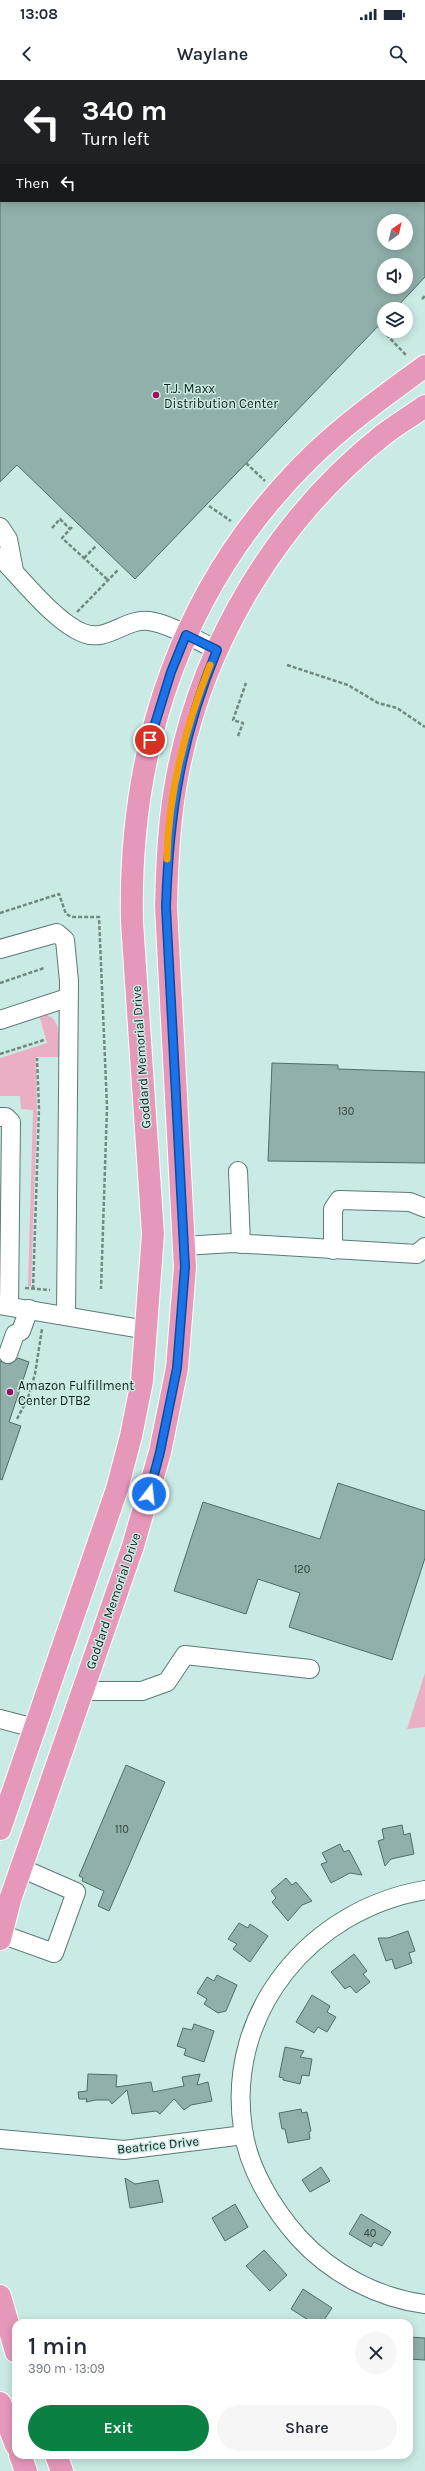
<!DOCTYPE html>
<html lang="en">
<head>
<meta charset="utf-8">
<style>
	:root { --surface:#fff; --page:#f6f6f7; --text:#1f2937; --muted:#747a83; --accent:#0b8043 }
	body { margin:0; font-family:Karla,sans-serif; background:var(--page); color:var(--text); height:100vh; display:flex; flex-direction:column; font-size:15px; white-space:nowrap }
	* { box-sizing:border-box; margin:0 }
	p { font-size:13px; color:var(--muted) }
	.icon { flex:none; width:22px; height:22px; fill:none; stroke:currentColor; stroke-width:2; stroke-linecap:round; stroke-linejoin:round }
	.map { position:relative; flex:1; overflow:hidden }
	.details { position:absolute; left:12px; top:2239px; width:401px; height:140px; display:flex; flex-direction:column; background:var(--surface); border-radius:12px; box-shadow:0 2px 10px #0003 }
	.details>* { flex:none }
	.guide { position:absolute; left:0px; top:0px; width:425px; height:122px; box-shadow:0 2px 10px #0003; background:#202124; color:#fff; overflow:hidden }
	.needle { width:26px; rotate:34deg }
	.tools { position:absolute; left:377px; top:134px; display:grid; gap:8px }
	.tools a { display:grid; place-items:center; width:36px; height:36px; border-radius:50%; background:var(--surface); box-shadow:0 2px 10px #0003; font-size:20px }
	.pin { position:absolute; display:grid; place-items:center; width:34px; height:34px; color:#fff; margin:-17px; border:2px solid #fff; border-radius:50%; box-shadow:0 1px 4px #0007 }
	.me { position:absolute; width:44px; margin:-22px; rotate:16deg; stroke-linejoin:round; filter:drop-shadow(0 0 3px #0008) }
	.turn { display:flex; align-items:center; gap:14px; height:84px; padding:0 16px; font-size:18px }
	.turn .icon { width:52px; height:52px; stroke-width:2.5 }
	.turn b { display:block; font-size:28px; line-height:34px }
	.then { display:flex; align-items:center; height:38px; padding:0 16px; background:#0003; gap:8px; font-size:15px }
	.round { display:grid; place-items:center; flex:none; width:42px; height:42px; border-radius:21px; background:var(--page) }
	.summary { display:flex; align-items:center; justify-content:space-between; height:68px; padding:0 16px }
	h1 { font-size:24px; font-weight:600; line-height:30px }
	.cta { display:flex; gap:8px; margin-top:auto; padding:8px 16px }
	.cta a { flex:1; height:46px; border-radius:24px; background:var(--accent); color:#fff; font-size:16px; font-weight:600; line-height:46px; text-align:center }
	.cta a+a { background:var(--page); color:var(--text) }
	.status { display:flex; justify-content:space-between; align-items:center; height:28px; padding:0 20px; background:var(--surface); direction:ltr }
	.status svg { height:11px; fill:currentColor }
	header { display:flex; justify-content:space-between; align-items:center; height:52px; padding:0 16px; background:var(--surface); font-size:18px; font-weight:600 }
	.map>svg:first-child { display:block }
</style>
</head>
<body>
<div class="status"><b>13:08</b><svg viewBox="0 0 49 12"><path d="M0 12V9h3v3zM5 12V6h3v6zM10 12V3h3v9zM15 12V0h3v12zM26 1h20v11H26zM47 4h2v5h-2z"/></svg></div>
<header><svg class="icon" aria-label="back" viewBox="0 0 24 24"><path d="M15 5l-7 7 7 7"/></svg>Waylane<svg class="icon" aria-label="search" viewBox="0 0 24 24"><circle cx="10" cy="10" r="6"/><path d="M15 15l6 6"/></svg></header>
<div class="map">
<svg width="425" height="2391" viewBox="0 0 425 2391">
	<rect width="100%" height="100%" fill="#caebe5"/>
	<!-- green -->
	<g fill="#ebafc5">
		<path d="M47,935c16,7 12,26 13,42h-24l1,57 -6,173 -3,-1 5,-176 -12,-1 -1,-13h-20v-38l47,-15 -7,-25z"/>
		<path d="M425,1593v54l-18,2z"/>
	</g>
	<!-- building -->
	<g fill="#91b0ab" stroke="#506e69" fill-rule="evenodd">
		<path d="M0,121h425v76l-30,32h-11v11l-249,259 -118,-114 -17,17zM384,141h22v22h-22zM384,185h22v22h-22z"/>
		<path d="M272,983l66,2v4l87,3v91l-157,-2z"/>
		<path d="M18,1278l11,4 -20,60 12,4 -19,54 -2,-1v-118l10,3z"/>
		<path d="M338,1403l87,28v47l-33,102 -103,-33 11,-34 -42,-14 -12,35 -72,-23 29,-89 117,37z"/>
		<path d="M126,1685l39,17 -56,129 -11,-5 6,-15 -22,-10 1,-3 -4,-2z"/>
		<path d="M402,1745l2,10 6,-2 4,21 -23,5 -6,7 -7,-25 6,-2 -2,-10z"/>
		<path d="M340,1764l4,8 5,-2 13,25 -12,-2 -19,10 -10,-19 6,-2 -5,-9z"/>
		<path d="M286,1798l6,7 4,-3 16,19 -10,4 -14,16 -16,-19 4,-4 -5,-7z"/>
		<path d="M239,1843l9,5 2,-4 18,12 -18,26 -17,-13 4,-5 -9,-5z"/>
		<path d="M408,1851l7,20 -6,2 3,10 -17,6 -3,-10 -6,2 -8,-23h10z"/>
		<path d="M354,1874l13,17 -4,3 7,8 -14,11 -6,-7 -5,3 -14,-17z"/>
		<path d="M217,1895l20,10 -11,26 -8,2 -14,-9 3,-5 -10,-6 10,-16 7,4z"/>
		<path d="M312,1915l18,11 -3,6 9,5 -9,15 -9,-5 -4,6 -18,-11z"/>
		<path d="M194,1944l20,7 -10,31 -20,-7 2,-6 -9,-3 6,-18 9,2z"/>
		<path d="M285,1967l19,4 -4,6 12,2 -3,17 -7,-1 -2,9 -17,-4v-2l-4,-1z"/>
		<path d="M88,1994l29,1 -1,12 35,-5 2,10 31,-6 -2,-9 18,-3 -3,11 11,-3 4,19 -21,4 -7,5 -10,-11 -14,15 -4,-3 -24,3 -5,-24 -15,14 -3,-4h-13l-10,2 1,-3h-8l-1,-7 9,-1z"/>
		<path d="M301,2029l1,4 5,-1 4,19 -2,1 1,7 -22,4 -3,-14h-3l-3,-16z"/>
		<path d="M321,2087l9,14 -20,11 -8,-12z"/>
		<path d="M125,2098l10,6 23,-4 5,22 -33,6z"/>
		<path d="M235,2124l13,23 -23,14 -13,-23z"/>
		<path d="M361,2134l30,18 -9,14 -8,-4 -3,5 -22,-13z"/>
		<path d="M264,2170l23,25 -17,16 -24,-25z"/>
		<path d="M303,2209l29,19 -10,15h-9l-22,-14z"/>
		<path d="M409,2257l16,1v22l-16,-1z"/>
	</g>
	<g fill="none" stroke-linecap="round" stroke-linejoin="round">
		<!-- minor casing -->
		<g stroke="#5c7a75" stroke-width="20">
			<g id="minor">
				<path d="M0,447l8,12 6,32"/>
				<path d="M0,477c22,22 55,65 83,76 24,10 42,-15 66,-12 21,3 49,20 68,29"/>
				<path d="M0,869l57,-16 8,7 4,41 -3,335"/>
				<path d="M0,940l67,-22"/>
				<path d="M0,1037h6l5,5 -2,184"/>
				<path d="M238,1091l3,73"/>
				<path d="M184,1166l48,-3 185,11 8,-7"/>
				<path d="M333,1170v-41l6,-9 71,2 15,6"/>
				<path d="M0,1225l147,25"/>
				<path d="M8,1274l7,-20 6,-3 8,-22"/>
				<path d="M82,1611h60l25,-9 18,-27 125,14"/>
				<path d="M0,1639l34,9"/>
				<path d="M425,1810c-113,19 -200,121 -182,239 5,39 30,80 56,109 32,35 78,60 126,66"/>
				<path d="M1,1854l53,19 22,-61 -55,-24"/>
				<path d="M0,2059l124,11 120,-15"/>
			</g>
		</g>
		<!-- major casing -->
		<g stroke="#fff" stroke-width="24">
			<g id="major">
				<path d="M0,1749l117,-340 14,-53 11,-55 11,-147 -21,-312c-4,-177 51,-340 179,-465 35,-34 75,-62 114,-91"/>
				<path d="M0,1859l10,-39 123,-354 27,-94 17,-84 8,-101 -19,-360c1,-45 3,-90 12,-135 26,-131 100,-254 205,-337 13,-10 28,-19 42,-29"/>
				<path d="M0,2216l16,56"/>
				<path d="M0,2323l16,42"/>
				<path d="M20,2375l6,16"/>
				<path d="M56,2375l6,16"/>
			</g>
		</g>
		<!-- path -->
		<g stroke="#718883" stroke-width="2.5" stroke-dasharray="4 2" stroke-linecap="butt">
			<path d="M422,219l3,-3"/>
			<path d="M378,246l29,30"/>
			<path d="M246,383l19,18"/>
			<path d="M209,426l22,15"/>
			<path d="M72,447l-10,11 46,42"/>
			<path d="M52,448l8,-9 10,10"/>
			<path d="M84,478l12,-12"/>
			<path d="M77,532l41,-42"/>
			<path d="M287,585l61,20 30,18 19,5 28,19"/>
			<path d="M238,656l5,-13 -10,-3 13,-37"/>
			<path d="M0,833l59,-19 7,20 6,3h27l8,190 -6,182"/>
			<path d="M0,903l44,-15"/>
			<path d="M0,974l44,-14"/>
			<path d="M25,1208l25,2"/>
			<path d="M33,1209l6,-180 -2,-51"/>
			<path d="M20,1318l6,3"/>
			<path d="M17,1339l11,-21 7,-24 7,-45"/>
		</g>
		<!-- minor -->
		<use href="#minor" stroke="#fff" stroke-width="18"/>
		<!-- major -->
		<use href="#major" stroke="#e698bb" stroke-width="22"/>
	</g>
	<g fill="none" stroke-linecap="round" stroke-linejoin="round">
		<!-- route casing -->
		<g stroke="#114b97" stroke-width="10">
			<path id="route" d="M149,1414l11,-42 17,-84 8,-101 -19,-360c3,-94 15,-169 51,-257l-31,-15 -15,37 -21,68"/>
		</g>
		<!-- route -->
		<use href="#route" stroke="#1a73e8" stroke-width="7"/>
		<!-- slow -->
		<path stroke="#f59e0b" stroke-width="7" d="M167,779c1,-65 19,-133 43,-194"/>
	</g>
	<!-- markers -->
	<g fill="#9d105d" stroke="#caebe5" stroke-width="1.5">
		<circle cx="156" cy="315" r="4"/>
		<circle cx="10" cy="1312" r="4"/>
	</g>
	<g text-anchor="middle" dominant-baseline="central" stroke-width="3" stroke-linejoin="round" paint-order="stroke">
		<!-- number labels -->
		<g font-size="11" fill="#324440">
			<text x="346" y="1031">130</text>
			<text x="302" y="1489">120</text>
			<text x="122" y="1749">110</text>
			<text x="370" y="2153">40</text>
		</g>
		<!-- poi labels -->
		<g font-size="13" fill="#13201d" stroke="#caebe5" text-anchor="start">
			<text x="164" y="308">T.J. Maxx<tspan x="164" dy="15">Distribution Center</tspan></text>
			<text x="18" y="1305">Amazon Fulfillment<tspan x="18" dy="15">Center DTB2</tspan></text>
		</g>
		<!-- street labels -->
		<g font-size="13" fill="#13201d" stroke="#caebe5">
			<text transform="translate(141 977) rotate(-94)">Goddard Memorial Drive</text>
			<text transform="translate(113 1521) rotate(-71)">Goddard Memorial Drive</text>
			<text transform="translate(158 2065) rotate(-6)">Beatrice Drive</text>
		</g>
	</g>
</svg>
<div class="tools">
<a><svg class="needle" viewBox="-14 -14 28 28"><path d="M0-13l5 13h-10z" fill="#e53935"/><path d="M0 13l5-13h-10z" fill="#747a83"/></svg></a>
<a><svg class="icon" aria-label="sound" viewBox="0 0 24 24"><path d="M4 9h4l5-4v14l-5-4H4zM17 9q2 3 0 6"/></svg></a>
<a><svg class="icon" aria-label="layers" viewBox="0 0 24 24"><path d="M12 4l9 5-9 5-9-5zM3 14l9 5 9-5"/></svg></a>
</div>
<div class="pin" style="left:150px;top:660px;background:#d93025"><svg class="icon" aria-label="arrive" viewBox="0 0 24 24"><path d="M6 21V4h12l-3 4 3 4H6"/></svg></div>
<svg class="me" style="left:149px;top:1414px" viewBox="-20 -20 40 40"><circle r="17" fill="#1a73e8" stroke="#fff" stroke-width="3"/><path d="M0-11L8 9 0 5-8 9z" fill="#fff"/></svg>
<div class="guide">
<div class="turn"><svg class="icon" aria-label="left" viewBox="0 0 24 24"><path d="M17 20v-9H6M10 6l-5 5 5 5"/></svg><div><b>340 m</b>Turn left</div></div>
<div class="then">Then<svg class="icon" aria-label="left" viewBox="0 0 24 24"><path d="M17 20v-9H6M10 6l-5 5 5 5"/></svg></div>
</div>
<section class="details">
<div class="summary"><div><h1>1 min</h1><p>390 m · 13:09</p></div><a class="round"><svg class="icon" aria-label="close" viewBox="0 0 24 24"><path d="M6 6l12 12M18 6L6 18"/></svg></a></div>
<div class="cta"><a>Exit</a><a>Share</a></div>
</section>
</div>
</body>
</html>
